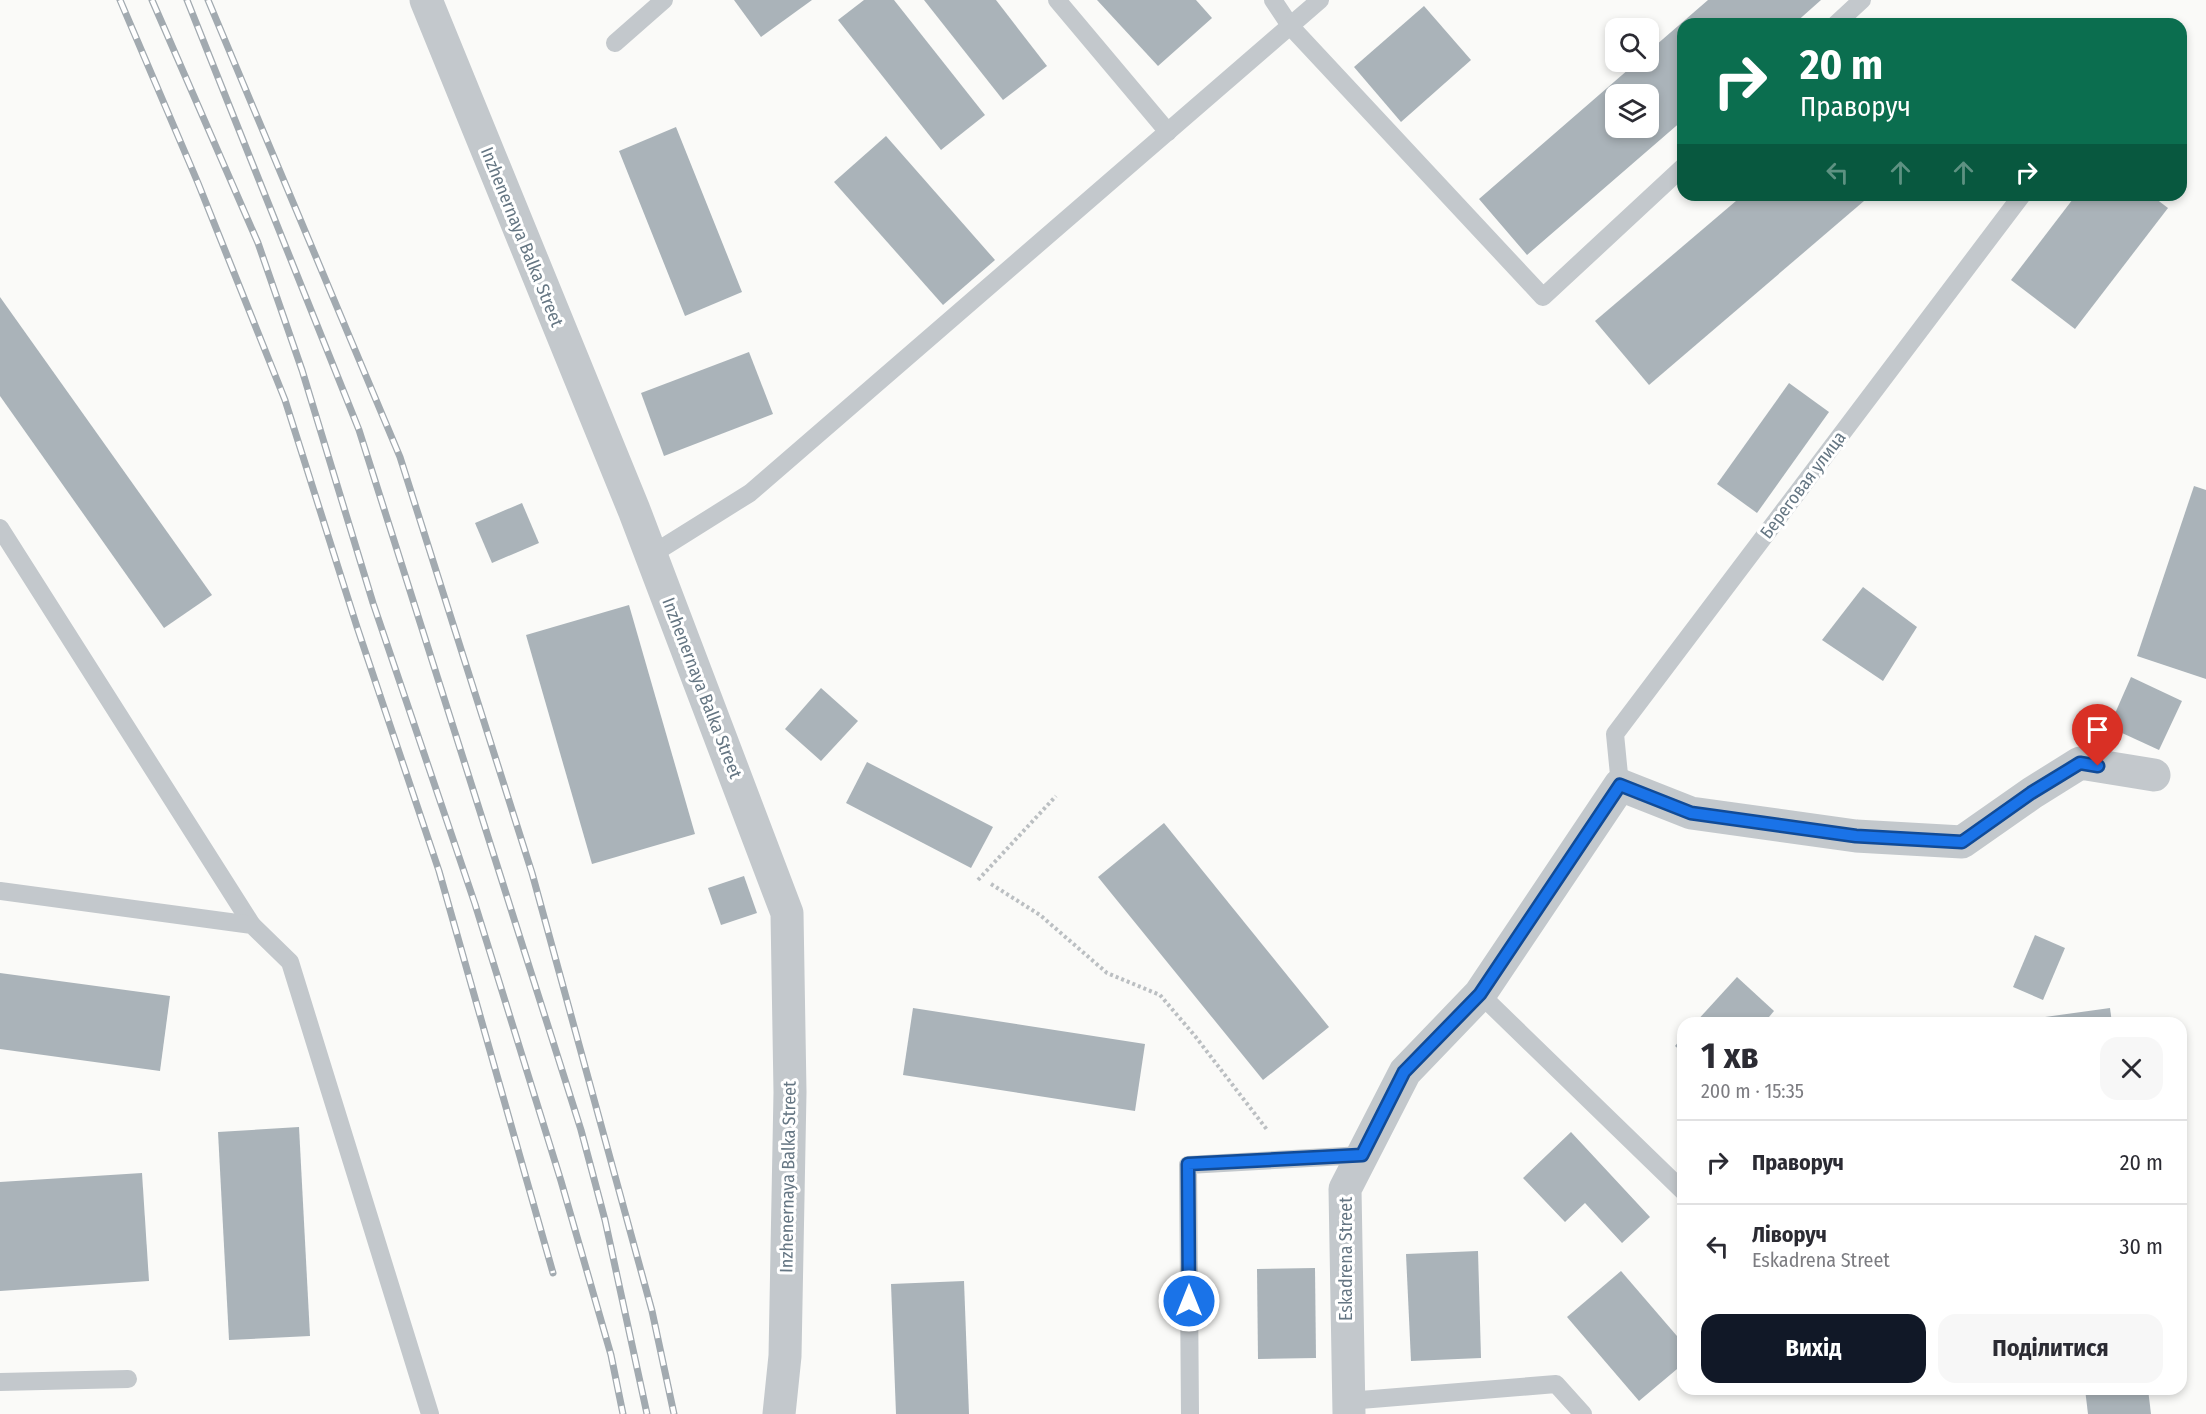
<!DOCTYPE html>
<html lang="uk">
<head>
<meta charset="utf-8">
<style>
	:root { --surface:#fff; --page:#f7f7f7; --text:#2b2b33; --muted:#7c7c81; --line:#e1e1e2; --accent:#111827 }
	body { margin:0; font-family:"Fira Sans Condensed",sans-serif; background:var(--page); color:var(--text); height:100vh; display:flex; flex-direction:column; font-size:22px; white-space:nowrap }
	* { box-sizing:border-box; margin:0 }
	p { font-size:20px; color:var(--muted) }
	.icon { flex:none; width:33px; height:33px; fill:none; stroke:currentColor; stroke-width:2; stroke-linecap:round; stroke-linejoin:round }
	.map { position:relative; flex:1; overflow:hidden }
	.panel { position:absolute; left:1677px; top:1017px; width:510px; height:378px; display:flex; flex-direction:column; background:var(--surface); border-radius:18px; box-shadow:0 3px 9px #0003 }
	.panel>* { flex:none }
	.hud { position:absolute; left:1677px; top:18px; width:510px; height:183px; border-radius:18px; box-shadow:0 3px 9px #0003; background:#0b6e4f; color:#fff; overflow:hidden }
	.buttons { position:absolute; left:1605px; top:18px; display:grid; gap:12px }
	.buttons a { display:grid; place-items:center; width:54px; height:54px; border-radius:12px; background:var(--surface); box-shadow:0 3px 9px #0003; font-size:30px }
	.pin { position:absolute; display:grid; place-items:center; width:51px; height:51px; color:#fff; margin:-62px -26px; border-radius:50% 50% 50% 0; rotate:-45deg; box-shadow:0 0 6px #0007 }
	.pin .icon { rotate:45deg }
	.me { position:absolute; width:66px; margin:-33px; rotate:0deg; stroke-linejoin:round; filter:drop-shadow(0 0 4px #0008) }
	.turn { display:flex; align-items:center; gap:21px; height:126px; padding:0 24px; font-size:27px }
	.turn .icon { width:78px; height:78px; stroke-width:2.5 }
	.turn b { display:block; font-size:42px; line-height:51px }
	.lanes { display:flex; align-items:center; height:57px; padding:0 24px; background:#0003; justify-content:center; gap:30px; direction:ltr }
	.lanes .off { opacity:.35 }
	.round { display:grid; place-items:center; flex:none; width:63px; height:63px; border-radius:18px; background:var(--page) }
	.summary { display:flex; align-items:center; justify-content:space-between; height:102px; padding:0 24px }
	h1 { font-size:36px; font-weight:700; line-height:45px }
	.cta { display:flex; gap:12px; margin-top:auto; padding:12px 24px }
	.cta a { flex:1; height:69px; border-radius:18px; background:var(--accent); color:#fff; font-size:24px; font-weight:700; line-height:69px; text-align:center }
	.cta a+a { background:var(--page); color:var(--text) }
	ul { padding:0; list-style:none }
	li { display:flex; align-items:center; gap:18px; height:84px; padding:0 24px; border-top:2px solid var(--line) }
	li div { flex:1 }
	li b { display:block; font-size:22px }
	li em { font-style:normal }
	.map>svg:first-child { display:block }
</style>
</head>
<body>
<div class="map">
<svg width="2206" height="1414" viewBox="0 0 2206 1414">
	<rect width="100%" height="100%" fill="#fafaf8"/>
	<!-- building -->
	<g fill="#aab3b9" fill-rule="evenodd">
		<path d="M734,0h78l-51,37z"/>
		<path d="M864,0h30l91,115 -44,35 -103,-130z"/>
		<path d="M924,0h72l51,66 -44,34z"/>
		<path d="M1097,0h99l16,18 -54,48z"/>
		<path d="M1708,0h113l-27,24h-111v96l-156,135 -48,-56 158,-137h11v-10zM1616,94h32v34h-32z"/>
		<path d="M1424,6l47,54 -70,62 -47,-55z"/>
		<path d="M676,127l66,165 -57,24 -66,-165z"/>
		<path d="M886,136l109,124 -52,45 -109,-123z"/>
		<path d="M1743,195h128l-222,190 -54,-64z"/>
		<path d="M2076,195h75l17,13 -93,121 -64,-49z"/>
		<path d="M0,297l212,298 -48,33 -164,-232z"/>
		<path d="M749,352l24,62 -109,42 -23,-63z"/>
		<path d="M1789,383l40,29 -72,101 -40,-29z"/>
		<path d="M2194,486l12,4v189l-69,-23z"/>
		<path d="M522,503l17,40 -47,20 -17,-40z"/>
		<path d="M1863,587l54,40 -34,54 -61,-41z"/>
		<path d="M629,605l66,229 -103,30 -66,-229z"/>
		<path d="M2131,677l51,24 -23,49 -50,-23z"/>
		<path d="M821,688l37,33 -37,40 -36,-32z"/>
		<path d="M867,762l126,65 -22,41 -125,-65z"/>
		<path d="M1164,823l165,204 -66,53 -165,-203z"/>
		<path d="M744,876l13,37 -36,12 -13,-37z"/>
		<path d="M2035,935l30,13 -22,52 -30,-13z"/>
		<path d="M0,973l170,23 -10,75 -160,-22z"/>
		<path d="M1737,977l37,34 -10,12h-69z"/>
		<path d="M913,1008l232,36 -10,67 -232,-36z"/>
		<path d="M2110,1008l2,15h-103v-1z"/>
		<path d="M1683,1036v17l-8,-7z"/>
		<path d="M299,1127l11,209 -81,4 -11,-208z"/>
		<path d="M1571,1132l79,85 -28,26 -37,-40 -20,19 -42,-44z"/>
		<path d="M142,1173l7,108 -149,10v-109z"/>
		<path d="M1478,1251l3,107 -70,3 -5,-107z"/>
		<path d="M1315,1268l1,90 -58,1 -1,-90z"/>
		<path d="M1621,1271l62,72v21l-44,37 -72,-84z"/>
		<path d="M964,1281l5,133h-73l-5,-130z"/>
		<path d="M2085,1389h63l3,25h-63z"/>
	</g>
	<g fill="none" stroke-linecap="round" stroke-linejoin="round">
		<!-- path -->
		<g stroke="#bbbfc2" stroke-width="4" stroke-dasharray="3 3" stroke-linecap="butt">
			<path d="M978,880l78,-84"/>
			<path d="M991,884l49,31 67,58 53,22 35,41 73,95"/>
		</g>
		<!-- lane -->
		<g stroke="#c3c8cc" stroke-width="18">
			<path d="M1057,0l111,132"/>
			<path d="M1273,0l18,27 252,270 140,-130"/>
			<path d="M1836,24l26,-24"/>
			<path d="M615,43l49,-43"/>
			<path d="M0,528l252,397"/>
			<path d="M651,555l99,-62 570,-493"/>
			<path d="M1620,785l-5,-51 407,-539"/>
			<path d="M0,891l252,34 38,37 140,452"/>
			<path d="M1480,994l203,197"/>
			<path d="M0,1382l128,-3"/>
			<path d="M1348,1401l208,-17 27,30"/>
			<path d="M1190,1414l-2,-249 174,-10"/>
		</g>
		<!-- street -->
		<g stroke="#c3c8cc" stroke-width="33">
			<path d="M426,0l208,510 153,403 3,179 -5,264 -6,58"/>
			<path d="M1349,1414l-4,-225 60,-117 75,-78 140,-209 71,28 165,23 106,6 70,-49 48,-30 74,12"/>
		</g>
		<!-- rail casing -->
		<g stroke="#a2aab0" stroke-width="7">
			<g id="rail">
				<path d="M120,0l78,183 87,217 72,227 82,244 114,402"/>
				<path d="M152,0l106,243 44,127 71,233 102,301 86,277 50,174 12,59"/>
				<path d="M187,0l172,430 222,700 24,90 42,194"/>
				<path d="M208,0l192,457 132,416 120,438 22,103"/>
			</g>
		</g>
		<!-- rail -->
		<use href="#rail" stroke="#fff" stroke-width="4.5" stroke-dasharray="14" stroke-linecap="butt"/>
	</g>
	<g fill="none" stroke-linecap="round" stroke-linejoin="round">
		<!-- route casing -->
		<g stroke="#114b97" stroke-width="15">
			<path id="route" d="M1189,1301l-1,-137 174,-9 42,-83 76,-78 140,-209 71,28 165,23 106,6 69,-49 49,-30 18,3"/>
		</g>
		<!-- route -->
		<use href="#route" stroke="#1a73e8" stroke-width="10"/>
	</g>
	<g text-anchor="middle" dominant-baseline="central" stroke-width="6" stroke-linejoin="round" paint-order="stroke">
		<!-- street labels -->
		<g font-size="18" fill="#657683" stroke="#fff">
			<text transform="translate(522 237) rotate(68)">Inzhenernaya Balka Street</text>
			<text transform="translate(1803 485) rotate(-53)">Береговая улица</text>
			<text transform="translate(702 688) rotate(69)">Inzhenernaya Balka Street</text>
			<text transform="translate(788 1177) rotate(-89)">Inzhenernaya Balka Street</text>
			<text transform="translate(1346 1259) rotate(-90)">Eskadrena Street</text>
		</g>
	</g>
</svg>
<div class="buttons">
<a><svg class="icon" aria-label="search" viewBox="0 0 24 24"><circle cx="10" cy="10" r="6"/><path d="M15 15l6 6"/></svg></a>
<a><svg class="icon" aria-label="layers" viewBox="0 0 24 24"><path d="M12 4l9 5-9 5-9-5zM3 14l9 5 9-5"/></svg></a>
</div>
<div class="pin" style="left:2098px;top:766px;background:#d93025"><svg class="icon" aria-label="arrive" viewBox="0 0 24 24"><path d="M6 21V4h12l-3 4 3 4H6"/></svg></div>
<svg class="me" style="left:1189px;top:1301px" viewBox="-20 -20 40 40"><circle r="17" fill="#1a73e8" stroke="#fff" stroke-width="3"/><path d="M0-11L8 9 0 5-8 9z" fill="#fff"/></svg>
<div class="hud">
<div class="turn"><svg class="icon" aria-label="right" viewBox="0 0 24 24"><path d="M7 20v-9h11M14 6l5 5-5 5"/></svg><div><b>20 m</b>Праворуч</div></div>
<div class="lanes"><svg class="icon off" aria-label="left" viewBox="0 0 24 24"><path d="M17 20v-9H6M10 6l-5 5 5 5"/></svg><svg class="icon off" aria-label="ahead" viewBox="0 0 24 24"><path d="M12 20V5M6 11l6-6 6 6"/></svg><svg class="icon off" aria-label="ahead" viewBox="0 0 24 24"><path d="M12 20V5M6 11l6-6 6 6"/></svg><svg class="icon" aria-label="right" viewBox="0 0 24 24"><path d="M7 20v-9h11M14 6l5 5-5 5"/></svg></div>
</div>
<section class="panel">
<div class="summary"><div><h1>1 хв</h1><p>200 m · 15:35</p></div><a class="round"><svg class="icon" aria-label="close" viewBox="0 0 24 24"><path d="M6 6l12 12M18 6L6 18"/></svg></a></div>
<ul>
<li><svg class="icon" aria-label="right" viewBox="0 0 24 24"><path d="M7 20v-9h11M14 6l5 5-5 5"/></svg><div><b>Праворуч</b></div><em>20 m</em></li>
<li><svg class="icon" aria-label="left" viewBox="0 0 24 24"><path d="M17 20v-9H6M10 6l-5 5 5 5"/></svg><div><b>Ліворуч</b><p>Eskadrena Street</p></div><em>30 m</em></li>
</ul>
<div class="cta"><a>Вихід</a><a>Поділитися</a></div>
</section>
</div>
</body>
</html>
